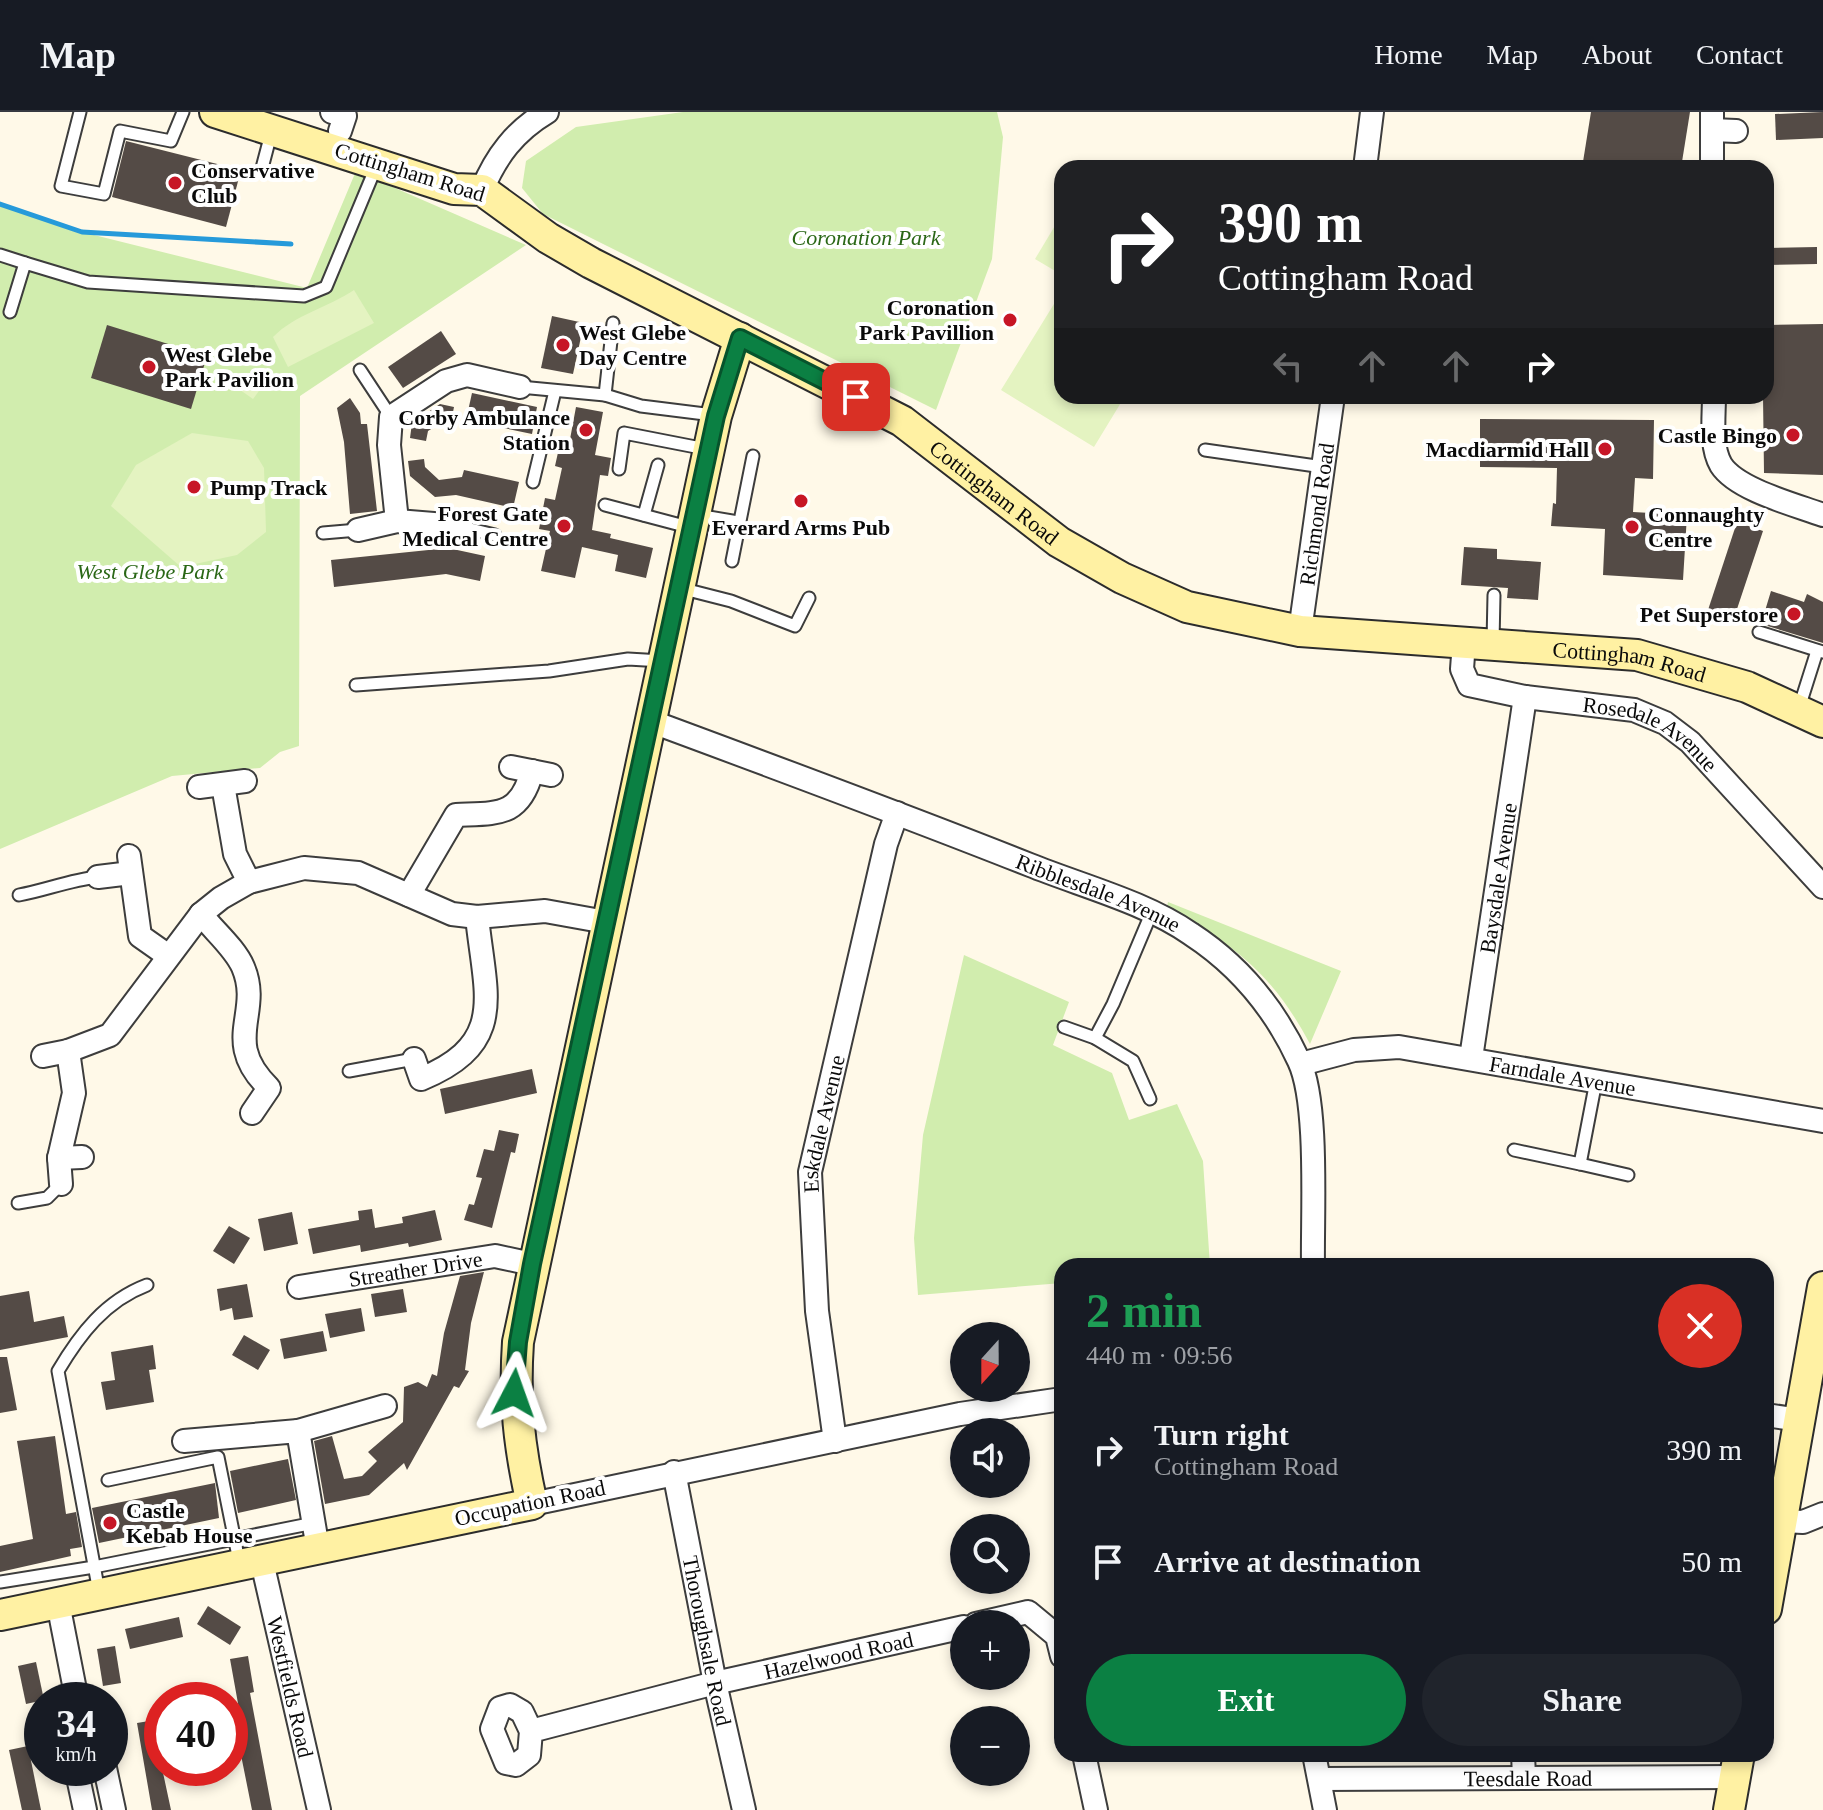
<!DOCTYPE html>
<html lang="en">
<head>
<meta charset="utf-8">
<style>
	:root { --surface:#171b24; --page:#20242c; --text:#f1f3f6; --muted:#9ea1a6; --line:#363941; --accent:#0b8043 }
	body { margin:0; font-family:"Times New Roman",serif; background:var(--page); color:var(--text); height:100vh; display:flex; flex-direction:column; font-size:30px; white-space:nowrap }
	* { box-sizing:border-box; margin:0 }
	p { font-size:26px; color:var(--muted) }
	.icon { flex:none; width:44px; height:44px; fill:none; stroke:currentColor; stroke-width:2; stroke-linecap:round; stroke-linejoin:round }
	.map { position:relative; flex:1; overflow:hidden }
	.details { position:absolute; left:1054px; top:1146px; width:720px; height:504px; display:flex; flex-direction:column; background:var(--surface); border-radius:24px; box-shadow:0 4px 12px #0003 }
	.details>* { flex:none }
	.guide { position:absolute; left:1054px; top:48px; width:720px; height:244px; border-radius:24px; box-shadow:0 4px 12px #0003; background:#202124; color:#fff; overflow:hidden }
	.needle { width:52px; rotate:201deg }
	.tools { position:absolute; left:950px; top:1210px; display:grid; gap:16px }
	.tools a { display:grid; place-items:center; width:80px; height:80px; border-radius:50%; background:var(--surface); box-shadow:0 4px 12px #0003; font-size:40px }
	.speed { position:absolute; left:24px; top:1570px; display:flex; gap:16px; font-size:40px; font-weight:700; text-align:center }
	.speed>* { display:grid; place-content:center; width:104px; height:104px; border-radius:50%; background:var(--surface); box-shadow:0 4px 12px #0003; line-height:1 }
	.speed small { font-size:20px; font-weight:400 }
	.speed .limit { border:12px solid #d22; background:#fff; color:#111 }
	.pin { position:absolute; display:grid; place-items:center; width:68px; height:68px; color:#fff; margin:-34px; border-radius:16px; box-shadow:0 4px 12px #0006 }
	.me { position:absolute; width:88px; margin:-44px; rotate:4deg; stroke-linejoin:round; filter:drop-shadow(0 0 6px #0008) }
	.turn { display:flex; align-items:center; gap:28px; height:168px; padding:0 32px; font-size:36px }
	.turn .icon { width:104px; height:104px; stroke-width:2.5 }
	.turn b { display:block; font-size:56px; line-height:68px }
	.lanes { display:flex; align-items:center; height:76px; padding:0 32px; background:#0003; justify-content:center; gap:40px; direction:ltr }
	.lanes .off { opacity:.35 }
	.round { display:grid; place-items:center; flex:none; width:84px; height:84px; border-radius:42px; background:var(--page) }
	.overview { display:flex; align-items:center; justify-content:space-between; height:136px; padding:0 32px }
	h1 { font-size:48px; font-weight:800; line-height:60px; color:#1e9e55 }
	.primary-button { display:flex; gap:16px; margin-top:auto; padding:16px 32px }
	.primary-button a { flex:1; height:92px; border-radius:48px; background:var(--accent); color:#fff; font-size:32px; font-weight:800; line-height:92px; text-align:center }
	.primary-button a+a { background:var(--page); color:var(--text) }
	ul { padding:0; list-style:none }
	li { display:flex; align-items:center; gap:24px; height:112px; padding:0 32px }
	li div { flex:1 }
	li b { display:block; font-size:30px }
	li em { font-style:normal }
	header { display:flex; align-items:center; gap:48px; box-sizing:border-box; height:112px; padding:0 40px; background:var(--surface); border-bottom:2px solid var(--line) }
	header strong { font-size:38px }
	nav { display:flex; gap:44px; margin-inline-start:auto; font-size:28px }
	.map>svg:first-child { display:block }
</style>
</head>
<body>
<header>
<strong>Map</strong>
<nav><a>Home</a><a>Map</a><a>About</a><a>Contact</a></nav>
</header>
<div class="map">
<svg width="1823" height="1698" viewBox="0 0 1823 1698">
	<rect width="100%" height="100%" fill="#fff9e8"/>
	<!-- green -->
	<g fill="#d1edae">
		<path d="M683,0h314l6,25 -11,122 -56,151 -393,-196 -21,-26 4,-27 50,-34z"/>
		<path d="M356,59l170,74 -226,151 -1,350 -19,6 -20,16 -88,8 -172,73v-645l82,28 225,56z"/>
		<path d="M1168,790l173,69 -31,73c-35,-66 -76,-103 -144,-133z"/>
		<path d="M964,843l105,47 -16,43 59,28 17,47 48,-16 26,57 7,105h-148v17l-144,12 -4,-57 9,-103z"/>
	</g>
	<!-- pitch -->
	<g fill="#e4f3c1">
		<path d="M1062,102v61l-27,-16z"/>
		<path d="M354,178l20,33 -86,44 -15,-30c23,-23 54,-29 81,-47z"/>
		<path d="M1057,187l5,3v94h63l-31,51 -93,-57z"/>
		<path d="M243,264l18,12 -8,11 -17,-12z"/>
		<path d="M192,321l56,8 16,27 2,64 -29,23 -56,12 -70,-61 25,-41z"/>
	</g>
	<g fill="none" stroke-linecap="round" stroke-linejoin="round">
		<!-- stream -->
		<path stroke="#269ada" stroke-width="5" d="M0,92l82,28 209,12"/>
	</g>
	<!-- building -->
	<g fill="#544b46">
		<path d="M1591,0h99l-9,56h-99z"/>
		<path d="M1823,0v26l-47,2 -1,-26z"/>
		<path d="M126,29l115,29 -15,57 -114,-30z"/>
		<path d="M1817,135v17l-51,1v-17z"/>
		<path d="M552,204l32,7 -11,51 -32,-6z"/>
		<path d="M1823,212v151l-59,-2 -1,-77h3l2,-25v-46z"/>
		<path d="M107,213l100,31 -16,53 -100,-31z"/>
		<path d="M441,219l15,23 -53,34 -15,-21z"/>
		<path d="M472,281l65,14 -5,27 -66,-14z"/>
		<path d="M350,286l10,15 1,11h6l10,87 -27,3 -6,-72 -7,-34z"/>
		<path d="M440,292l14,3 -3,15 -7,-1 -16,10 -2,10 -16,-3 2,-15z"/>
		<path d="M576,295l27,5 -8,43 16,3 -3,18 -8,-1 -8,55 19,4 -1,4 43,10 -7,30 -31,-7 3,-16 -36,-8 -7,31 -34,-7 9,-40 -11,-2 6,-31 10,2 7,-32 -7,-2 4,-18 9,2z"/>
		<path d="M1480,307l174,1 -1,59 -18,-1 -2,34 54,3 -4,65 -80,-5 2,-46 -54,-3 2,-23 3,1 1,-36 -77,-1z"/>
		<path d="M424,347l1,8 14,13 23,-3 2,-7 55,12 -6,26 -57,-13 -21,2 -25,-21 -2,-15z"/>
		<path d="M1737,410l26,9 -29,87 -26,-8z"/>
		<path d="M1464,435l33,2v10l44,3 -3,38 -31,-2 1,-10 -47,-3z"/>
		<path d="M448,436l37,8 -5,25 -34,-7 -112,13 -3,-27z"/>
		<path d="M1771,479l33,11 3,-8 16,8v41l-62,-19z"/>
		<path d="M532,957l5,24 -92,21 -5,-25z"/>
		<path d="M499,1018l20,4 -4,19 -4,-1 -19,76 -28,-8 5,-16 5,1 8,-27 -6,-1 8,-28 10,2z"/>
		<path d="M372,1097l3,19 28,-5 -1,-6 33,-7 7,30 -33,7 -1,-4 -47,9 -1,-7 -47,9 -5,-25 51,-9 -1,-9z"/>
		<path d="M292,1100l6,32 -34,7 -6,-32z"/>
		<path d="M229,1114l21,12 -16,26 -21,-13z"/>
		<path d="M484,1160l-13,51 -6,47 4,1 -10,17 -5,-2 -47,84 -3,-7 -35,32 -44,9 -11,-63 18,-5 12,43 18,-3 15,-15 -9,-9 35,-30 1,-35 14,-5 9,5 5,-13 5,2 7,-43 16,-57z"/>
		<path d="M247,1172l6,33 -19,3 -2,-12 -12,3 -3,-22z"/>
		<path d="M403,1177l4,23 -32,5 -4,-23z"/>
		<path d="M29,1179l5,31 30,-6 4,21 -68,13v-54z"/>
		<path d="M361,1196l4,23 -35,7 -5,-24z"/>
		<path d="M323,1219l4,20 -43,8 -4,-20z"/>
		<path d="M244,1223l26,15 -12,20 -26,-15z"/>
		<path d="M153,1233l3,24 -7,1 5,32 -48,8 -5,-28 14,-2 -4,-28z"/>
		<path d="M0,1245h7l10,53 -17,3z"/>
		<path d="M55,1324l11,78 10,-2 6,35 -12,2 1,7 -71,16v-26l33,-7 -16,-98z"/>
		<path d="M288,1347l8,41 -58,13 -8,-42z"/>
		<path d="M215,1371l4,35 -120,25 -7,-35z"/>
		<path d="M208,1494l33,21 -11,18 -33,-21z"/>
		<path d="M179,1505l4,20 -53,12 -5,-20z"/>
		<path d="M115,1534l6,37 -18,3 -6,-37z"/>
		<path d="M248,1544l6,36 -4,1 22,117h-20l-17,-85 -5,1v-16l9,-1 -9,-50z"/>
		<path d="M36,1550l8,38 -18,4 -8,-38z"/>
		<path d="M155,1608l7,48 9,42h-19l-15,-87z"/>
		<path d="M28,1634l13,64h-19l-13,-60z"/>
	</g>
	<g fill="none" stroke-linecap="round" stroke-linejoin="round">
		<!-- lane casing -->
		<g stroke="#3d3d3d" stroke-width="15">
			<g id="lane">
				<path d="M80,0l-19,74 43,8 16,-63 51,10 12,-29"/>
				<path d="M262,56l10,-38"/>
				<path d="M0,143l25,8"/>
				<path d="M10,200l15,-49 63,19 216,14 22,-9 50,-120"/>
				<path d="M360,258l31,47"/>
				<path d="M520,275l85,8 36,11 72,9"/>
				<path d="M605,283l8,-72"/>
				<path d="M1205,338l118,17"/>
				<path d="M619,357l5,-36 82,16"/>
				<path d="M533,370l22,-91"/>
				<path d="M605,393l87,23"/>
				<path d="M644,403l14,-50"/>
				<path d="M697,403l41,7"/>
				<path d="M458,414l37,9"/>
				<path d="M323,421l35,-3"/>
				<path d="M732,449l21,-105"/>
				<path d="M680,476l51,13 64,25 14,-28"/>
				<path d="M1759,520l64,20"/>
				<path d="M1493,530l1,-47"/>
				<path d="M356,573l193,-14 79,-12 34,2"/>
				<path d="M1798,599l19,-60"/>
				<path d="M19,783c27,-5 51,-15 79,-18"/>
				<path d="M1064,915l31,11 38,23 17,38"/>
				<path d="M1095,926l18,-34 38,-90"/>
				<path d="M349,959l65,-12"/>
				<path d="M1514,1038l66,14 16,-83"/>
				<path d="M1580,1052l48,11"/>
				<path d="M18,1091l29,-5 14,-14"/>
				<path d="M108,1368l110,-23 21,104"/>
				<path d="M0,1470l94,-15 220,-44"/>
				<path d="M99,1480l-41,-221c22,-37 47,-70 89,-86"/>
			</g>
		</g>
		<!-- street casing -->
		<g stroke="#3d3d3d" stroke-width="26">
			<g id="street">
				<path d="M332,0l13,4 -5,15"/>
				<path d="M1712,0v56"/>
				<path d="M1712,18l24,1"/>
				<path d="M1365,56l7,-56"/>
				<path d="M482,78c14,-34 33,-59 65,-78"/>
				<path d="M1714,284c0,21 -4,50 7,69 16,25 75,40 102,50"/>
				<path d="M397,409l-8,-76 2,-28 55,-36 21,-6 53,12"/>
				<path d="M358,418l39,-9 61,5"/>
				<path id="s1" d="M1300,519l33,-235"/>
				<path id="s2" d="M1464,530l-2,27 7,16 56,12 109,13 31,13 25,19 133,145"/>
				<path id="s3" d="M650,609c127,47 254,94 380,144 52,21 115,37 161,69 49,32 84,75 108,127 20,42 13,155 14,205"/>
				<path d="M511,655l40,8"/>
				<path d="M223,673l12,69 14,28"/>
				<path d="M199,675l46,-6"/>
				<path d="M129,744l11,80 27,19"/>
				<path d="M98,765l33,-4"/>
				<path d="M409,783l47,-80c42,-2 64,2 76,-44"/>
				<path d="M201,802c12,16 34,34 42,53 20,47 -23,73 26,121l-17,25"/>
				<path d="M43,944l25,-5 42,-16 91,-121 20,-16 28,-16 55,-14 54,5 94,41 25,3 68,-6 61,11"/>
				<path id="s4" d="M1471,946l54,-361"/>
				<path d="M414,947l7,20c87,-36 64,-84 56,-162"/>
				<path id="s5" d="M1301,952l53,-14 45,-3 424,74"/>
				<path d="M59,1046l23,-1"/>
				<path d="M61,1072l-2,-26 15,-65 -6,-42"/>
				<path id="s6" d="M299,1175l196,-31 37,8"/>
				<path d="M1766,1303l34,5"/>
				<path d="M298,1319l87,-25"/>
				<path d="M184,1329l114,-10 20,118"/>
				<path id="s7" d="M835,1329l-18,-130 -7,-139 76,-328 11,-31"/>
				<path id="s8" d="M674,1360l41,211 29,127"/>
				<path d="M532,1392l428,-90 102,-15"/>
				<path d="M1782,1409l21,1 20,-8"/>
				<path id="s9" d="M262,1450l57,248"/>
				<path d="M58,1491l19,97"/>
				<path d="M976,1512l52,-12 29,24 5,20"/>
				<path id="s10" d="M531,1619l-9,-19 -12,-7 -10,3 -8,21 14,34 10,2 13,-10 2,-24 184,-48 249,-56"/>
				<path d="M1084,1642l12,56"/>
				<path d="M1314,1642l11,56"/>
				<path d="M1523,1642l1,23"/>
				<path d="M76,1656l9,42"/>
				<path d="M105,1656l9,42"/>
				<path id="s11" d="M1320,1667l415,-2"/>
			</g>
		</g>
		<!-- secondary casing -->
		<g stroke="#2c2c2c" stroke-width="34">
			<g id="secondary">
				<path id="s12" d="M215,0l239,77 28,1 66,48 43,25 311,158 157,121 63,36 65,29 113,24 337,24 110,32 76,35"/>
				<path d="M1766,1497l57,-322"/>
				<path d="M0,1503l532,-111c-13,-58 -18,-103 -14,-162l198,-926 24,-78"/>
				<path d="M1729,1698l10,-56"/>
			</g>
		</g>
		<!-- lane -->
		<use href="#lane" stroke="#fff" stroke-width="11"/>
		<!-- street -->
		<use href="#street" stroke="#fff" stroke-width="22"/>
		<!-- secondary -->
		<use href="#secondary" stroke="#fff1a3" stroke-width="30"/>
	</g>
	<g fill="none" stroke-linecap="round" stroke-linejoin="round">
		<!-- route casing -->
		<g stroke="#07532c" stroke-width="20">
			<path id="route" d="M514,1281l4,-51 14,-78 184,-848 24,-78 116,59"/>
		</g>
		<!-- route -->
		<use href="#route" stroke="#0b8043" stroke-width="14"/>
	</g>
	<!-- markers -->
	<g fill="#c71626" stroke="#fff" stroke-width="3">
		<circle cx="175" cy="71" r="8"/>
		<circle cx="1010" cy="208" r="8"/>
		<circle cx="563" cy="233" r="8"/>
		<circle cx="149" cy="255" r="8"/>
		<circle cx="586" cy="318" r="8"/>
		<circle cx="1793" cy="323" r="8"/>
		<circle cx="1605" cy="337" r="8"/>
		<circle cx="194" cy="375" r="8"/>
		<circle cx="801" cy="389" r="8"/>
		<circle cx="564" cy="414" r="8"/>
		<circle cx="1632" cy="415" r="8"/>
		<circle cx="1794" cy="502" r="8"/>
		<circle cx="110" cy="1411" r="8"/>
	</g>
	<g text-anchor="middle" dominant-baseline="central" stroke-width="8" stroke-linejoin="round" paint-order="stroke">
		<!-- poi labels -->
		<g font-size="22" font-weight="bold" fill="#0a0a0a" stroke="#fff" text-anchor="start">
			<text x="191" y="58">Conservative<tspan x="191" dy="25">Club</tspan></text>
			<text x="994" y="195" text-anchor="end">Coronation<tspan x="994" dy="25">Park Pavillion</tspan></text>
			<text x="579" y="220">West Glebe<tspan x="579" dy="25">Day Centre</tspan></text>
			<text x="165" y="242">West Glebe<tspan x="165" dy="25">Park Pavilion</tspan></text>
			<text x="570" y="305" text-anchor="end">Corby Ambulance<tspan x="570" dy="25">Station</tspan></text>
			<text x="1777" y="323" text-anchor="end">Castle Bingo</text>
			<text x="1589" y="337" text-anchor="end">Macdiarmid Hall</text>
			<text x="210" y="375">Pump Track</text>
			<text x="548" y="401" text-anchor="end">Forest Gate<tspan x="548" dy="25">Medical Centre</tspan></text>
			<text x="1648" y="402">Connaughty<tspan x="1648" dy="25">Centre</tspan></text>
			<text x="801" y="415" text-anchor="middle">Everard Arms Pub</text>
			<text x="1778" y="502" text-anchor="end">Pet Superstore</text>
			<text x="126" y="1398">Castle<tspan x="126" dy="25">Kebab House</tspan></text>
		</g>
		<!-- street labels -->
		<g font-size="22" fill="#0a0a0a" stroke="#fff">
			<text transform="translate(410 60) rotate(17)">Cottingham Road</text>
			<text stroke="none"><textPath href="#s12" startOffset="876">Cottingham Road</textPath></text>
			<text stroke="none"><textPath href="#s1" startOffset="118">Richmond Road</textPath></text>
			<text stroke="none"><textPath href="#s12" startOffset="1548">Cottingham Road</textPath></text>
			<text stroke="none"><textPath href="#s2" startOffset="236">Rosedale Avenue</textPath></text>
			<text stroke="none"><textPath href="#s4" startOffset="182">Baysdale Avenue</textPath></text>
			<text stroke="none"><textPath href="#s3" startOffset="480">Ribblesdale Avenue</textPath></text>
			<text stroke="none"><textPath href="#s5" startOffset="266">Farndale Avenue</textPath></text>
			<text stroke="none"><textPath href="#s7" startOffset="320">Eskdale Avenue</textPath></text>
			<text stroke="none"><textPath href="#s6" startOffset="118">Streather Drive</textPath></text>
			<text transform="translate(530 1391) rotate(-12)">Occupation Road</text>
			<text stroke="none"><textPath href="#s8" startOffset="172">Thoroughsale Road</textPath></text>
			<text stroke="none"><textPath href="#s10" startOffset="472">Hazelwood Road</textPath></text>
			<text stroke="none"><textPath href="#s9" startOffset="128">Westfields Road</textPath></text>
			<text stroke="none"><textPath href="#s11" startOffset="208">Teesdale Road</textPath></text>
		</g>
		<!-- park labels -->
		<g font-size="22" font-style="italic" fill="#2a6716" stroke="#fff">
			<text x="866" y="125">Coronation Park</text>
			<text x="150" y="459">West Glebe Park</text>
		</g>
	</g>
</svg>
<div class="tools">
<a><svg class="needle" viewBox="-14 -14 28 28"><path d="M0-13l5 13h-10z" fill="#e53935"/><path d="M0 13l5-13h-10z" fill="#9ea1a6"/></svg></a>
<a><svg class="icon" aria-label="sound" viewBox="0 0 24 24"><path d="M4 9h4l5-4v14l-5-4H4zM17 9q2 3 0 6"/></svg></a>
<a><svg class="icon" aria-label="search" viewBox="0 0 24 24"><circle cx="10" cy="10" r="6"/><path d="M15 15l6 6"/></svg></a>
<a>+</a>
<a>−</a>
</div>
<div class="speed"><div>34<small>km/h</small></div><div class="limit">40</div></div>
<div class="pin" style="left:856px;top:285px;background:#d93025"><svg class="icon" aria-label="arrive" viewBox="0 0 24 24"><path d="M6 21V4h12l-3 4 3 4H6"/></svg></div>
<svg class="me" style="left:514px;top:1281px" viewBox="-20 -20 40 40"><path d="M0-17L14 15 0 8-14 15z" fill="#0b8043" stroke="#fff" stroke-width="4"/></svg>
<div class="guide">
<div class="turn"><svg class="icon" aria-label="right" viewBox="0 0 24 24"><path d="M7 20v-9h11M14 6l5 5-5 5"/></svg><div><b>390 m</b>Cottingham Road</div></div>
<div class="lanes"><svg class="icon off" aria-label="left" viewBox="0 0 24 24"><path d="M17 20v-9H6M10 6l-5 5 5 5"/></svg><svg class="icon off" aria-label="ahead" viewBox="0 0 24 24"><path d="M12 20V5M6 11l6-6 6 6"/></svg><svg class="icon off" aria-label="ahead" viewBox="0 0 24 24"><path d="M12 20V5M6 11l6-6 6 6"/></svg><svg class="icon" aria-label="right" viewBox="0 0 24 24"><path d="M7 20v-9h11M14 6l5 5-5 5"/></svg></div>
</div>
<section class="details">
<div class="overview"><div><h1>2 min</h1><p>440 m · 09:56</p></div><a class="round" style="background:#d93025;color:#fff"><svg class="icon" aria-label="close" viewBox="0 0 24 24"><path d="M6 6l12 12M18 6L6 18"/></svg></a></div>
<ul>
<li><svg class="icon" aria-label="right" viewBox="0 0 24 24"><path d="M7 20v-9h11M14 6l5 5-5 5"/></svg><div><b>Turn right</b><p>Cottingham Road</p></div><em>390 m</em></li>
<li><svg class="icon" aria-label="arrive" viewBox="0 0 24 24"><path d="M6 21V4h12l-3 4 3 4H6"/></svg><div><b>Arrive at destination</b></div><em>50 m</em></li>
</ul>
<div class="primary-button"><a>Exit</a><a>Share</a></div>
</section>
</div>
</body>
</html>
